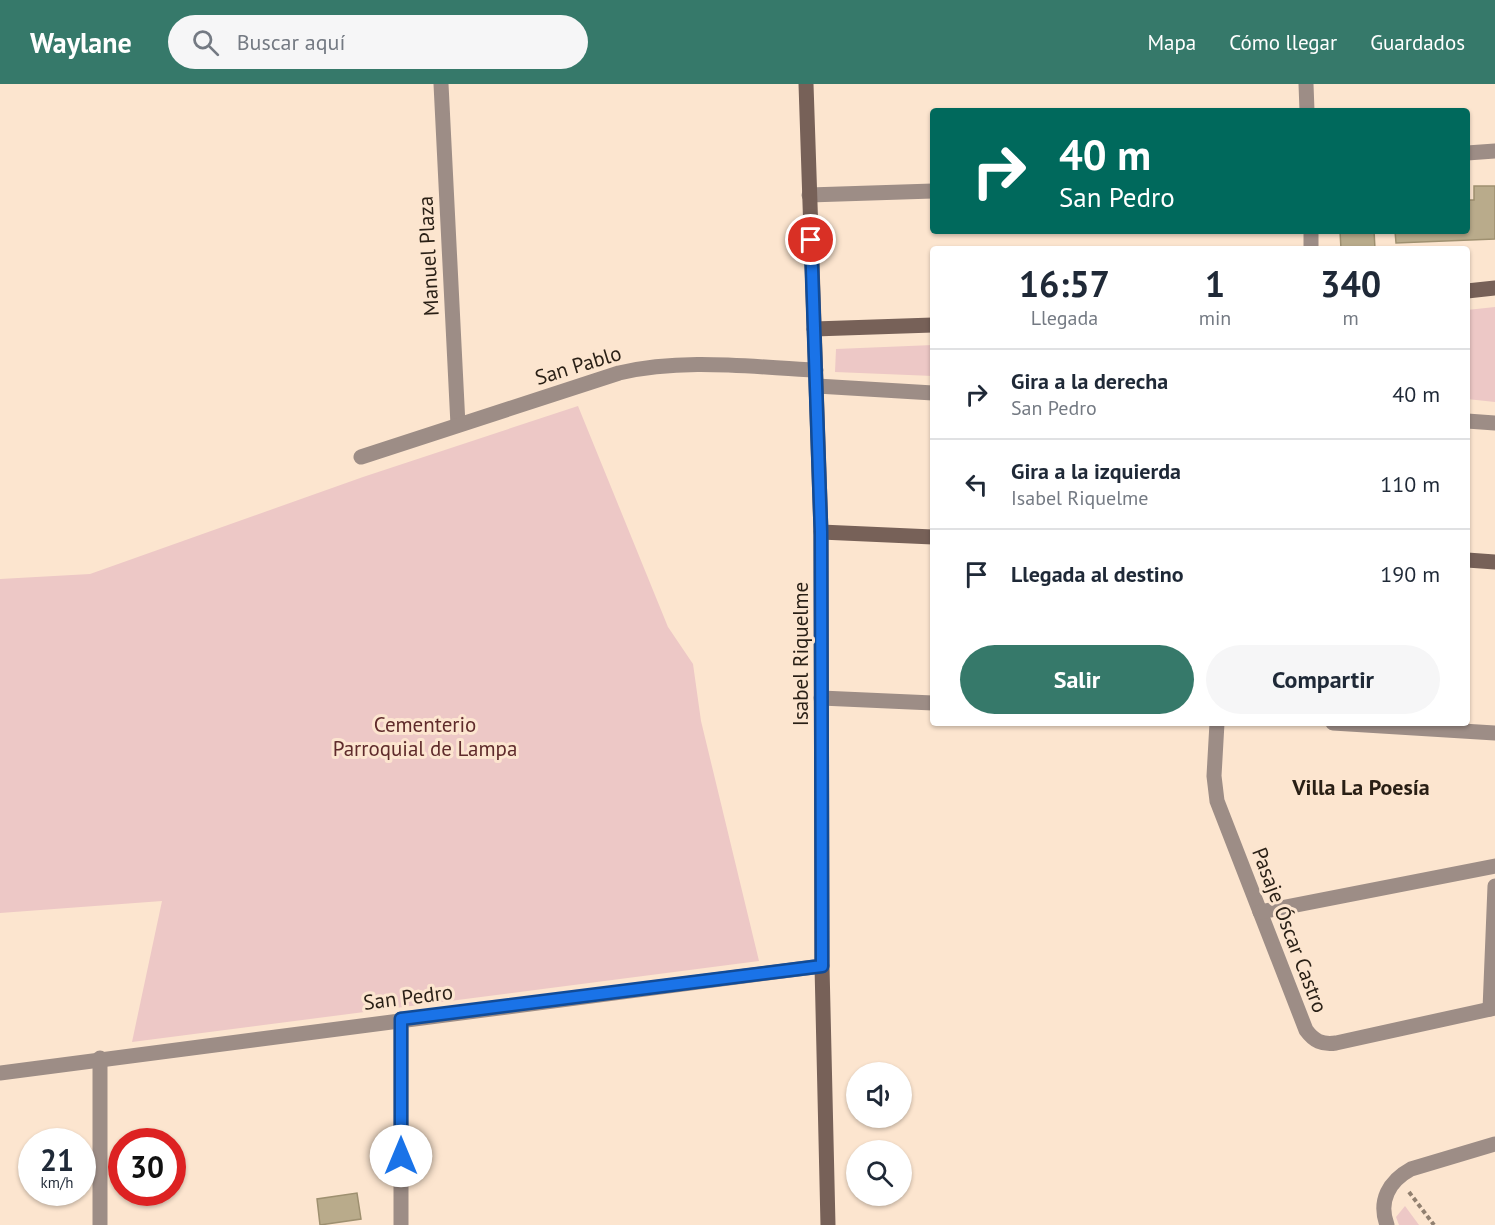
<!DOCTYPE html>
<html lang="es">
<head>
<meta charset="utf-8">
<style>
	:root { --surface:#fff; --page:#f6f6f7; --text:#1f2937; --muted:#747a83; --line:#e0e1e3; --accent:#36796a }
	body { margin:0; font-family:"PT Sans",sans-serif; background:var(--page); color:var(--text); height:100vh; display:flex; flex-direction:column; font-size:22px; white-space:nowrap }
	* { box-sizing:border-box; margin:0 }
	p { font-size:20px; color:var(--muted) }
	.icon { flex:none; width:33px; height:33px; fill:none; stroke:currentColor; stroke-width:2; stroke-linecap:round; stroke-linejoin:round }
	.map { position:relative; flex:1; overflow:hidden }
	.panel { position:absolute; left:930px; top:162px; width:540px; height:480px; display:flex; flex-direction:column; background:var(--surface); border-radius:6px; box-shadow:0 2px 4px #0004 }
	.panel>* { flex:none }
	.guide { position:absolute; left:930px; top:24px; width:540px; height:126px; border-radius:6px; box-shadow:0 2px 4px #0004; background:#00695c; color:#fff; overflow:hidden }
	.buttons { position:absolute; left:846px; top:978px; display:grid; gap:12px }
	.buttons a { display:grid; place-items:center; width:66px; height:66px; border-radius:50%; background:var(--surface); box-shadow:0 2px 4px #0004; font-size:30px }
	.speed { position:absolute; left:18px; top:1044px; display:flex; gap:12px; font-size:30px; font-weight:700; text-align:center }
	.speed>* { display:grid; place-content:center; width:78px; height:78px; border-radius:50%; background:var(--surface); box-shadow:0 2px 4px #0004; line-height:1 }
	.speed small { font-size:15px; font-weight:400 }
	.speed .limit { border:9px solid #d22; background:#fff; color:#111 }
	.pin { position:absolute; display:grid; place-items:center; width:51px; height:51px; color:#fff; margin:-26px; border:3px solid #fff; border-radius:50%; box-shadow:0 2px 6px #0007 }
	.me { position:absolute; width:66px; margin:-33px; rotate:0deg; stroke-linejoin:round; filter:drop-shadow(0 0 4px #0008) }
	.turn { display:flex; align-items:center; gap:21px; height:126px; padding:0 30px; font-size:27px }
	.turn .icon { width:78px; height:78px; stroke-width:2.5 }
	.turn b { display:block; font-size:42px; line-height:51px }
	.eta { display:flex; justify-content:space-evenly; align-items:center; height:102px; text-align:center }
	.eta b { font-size:36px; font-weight:700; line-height:42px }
	.action { display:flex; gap:12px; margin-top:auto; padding:12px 30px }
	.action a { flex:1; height:69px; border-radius:36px; background:var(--accent); color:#fff; font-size:24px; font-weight:700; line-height:69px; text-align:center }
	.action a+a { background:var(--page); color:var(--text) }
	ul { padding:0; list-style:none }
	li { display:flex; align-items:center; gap:18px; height:90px; padding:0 30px; border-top:2px solid var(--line) }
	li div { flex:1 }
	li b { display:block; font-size:22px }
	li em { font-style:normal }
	header { display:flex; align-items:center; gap:36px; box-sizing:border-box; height:84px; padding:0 30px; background:var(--accent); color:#fff }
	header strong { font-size:28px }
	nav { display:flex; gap:33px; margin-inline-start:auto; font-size:21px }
	.search { width:420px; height:54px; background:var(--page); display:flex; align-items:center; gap:15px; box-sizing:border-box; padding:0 21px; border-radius:33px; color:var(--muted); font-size:22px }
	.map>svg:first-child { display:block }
</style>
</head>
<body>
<header>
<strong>Waylane</strong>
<div class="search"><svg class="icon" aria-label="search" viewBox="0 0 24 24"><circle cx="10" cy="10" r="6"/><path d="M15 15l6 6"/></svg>Buscar aquí</div>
<nav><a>Mapa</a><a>Cómo llegar</a><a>Guardados</a></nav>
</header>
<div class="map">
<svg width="1495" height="1141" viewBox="0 0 1495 1141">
	<rect width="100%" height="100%" fill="#fce5cf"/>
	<!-- green -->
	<g fill="#edc8c6">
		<path d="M1495,223v95l-28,-3v-89z"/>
		<path d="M933,261v31l-98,-4 1,-23z"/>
		<path d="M578,322l90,221 25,37 8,57 58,240 -627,81 30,-141 -162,12v-334l90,-5 273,-97z"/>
		<path d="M1405,1122l14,19h-20l-3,-8z"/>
	</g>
	<!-- building -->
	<g fill="#b9ab8b" stroke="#9e9070" stroke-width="1.5">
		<path d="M1474,102h21v53l-99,4 -1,-12h72v-31h7z"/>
		<path d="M1340,147h34l1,18h-34z"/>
		<path d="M357,1109l4,26 -41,6 -3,-26z"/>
	</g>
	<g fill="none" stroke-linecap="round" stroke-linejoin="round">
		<!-- path -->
		<path stroke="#918070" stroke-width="4" stroke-dasharray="4.5 3" stroke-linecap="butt" d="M1409,1108l25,33"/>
		<!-- street -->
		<g stroke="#9d8d86" stroke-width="15">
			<path d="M441,0l17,341"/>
			<path d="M1306,0l1,27"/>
			<path d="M1467,69l28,-2"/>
			<path d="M809,111l124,-4"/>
			<path d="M1311,147v18"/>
			<path d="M817,302l116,7"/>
			<path d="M1467,337l28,2"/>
			<path d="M361,373l258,-84c65,-15 131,-6 197,-3"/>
			<path d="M821,614l112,5"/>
			<path d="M1217,639l-3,53 3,25 89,229c8,11 16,15 30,13l159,-35"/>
			<path d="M1333,639l162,10"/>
			<path d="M1260,828l235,-46"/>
			<path d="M1490,925l5,-123"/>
			<path d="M401,935v206"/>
			<path d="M0,989l822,-107"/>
			<path d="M100,1141v-167"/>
			<path d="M1387,1141c-9,-24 2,-44 24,-56l84,-25"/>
		</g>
		<!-- secondary -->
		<g stroke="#776158" stroke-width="15">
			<path d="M806,0l15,448 1,434 6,259"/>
			<path d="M1467,207l28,-3"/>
			<path d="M814,245l119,-4"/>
			<path d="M821,448l112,5"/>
			<path d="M1467,476l28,2"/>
		</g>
	</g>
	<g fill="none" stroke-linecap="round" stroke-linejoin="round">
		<!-- route casing -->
		<g stroke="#114b97" stroke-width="15">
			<path id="route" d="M401,1072v-137l421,-53 -1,-434 -10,-292"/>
		</g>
		<!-- route -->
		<use href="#route" stroke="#1a73e8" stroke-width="10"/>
	</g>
	<g text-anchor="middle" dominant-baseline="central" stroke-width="6" stroke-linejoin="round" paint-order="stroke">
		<!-- street labels -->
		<g font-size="21" fill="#291f15" stroke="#fce5cf">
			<text transform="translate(428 172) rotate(-93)">Manuel Plaza</text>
			<text transform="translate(578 281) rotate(-17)">San Pablo</text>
			<text transform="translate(800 570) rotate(-90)">Isabel Riquelme</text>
			<text transform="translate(1290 846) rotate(69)">Pasaje Óscar Castro</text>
			<text transform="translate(408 913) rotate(-7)">San Pedro</text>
		</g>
		<!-- park labels -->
		<g font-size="21" fill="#5f2b2b" stroke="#fce5cf">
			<text x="425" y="640">Cementerio<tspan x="425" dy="24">Parroquial de Lampa</tspan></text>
		</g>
		<!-- neighbourhood labels -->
		<g font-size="22" font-weight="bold" fill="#291f15" stroke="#fce5cf">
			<text x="1361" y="703">Villa La Poesía</text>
		</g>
	</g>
</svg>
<div class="buttons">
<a><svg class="icon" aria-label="sound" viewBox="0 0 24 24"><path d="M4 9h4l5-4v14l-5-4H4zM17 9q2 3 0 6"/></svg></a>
<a><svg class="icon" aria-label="search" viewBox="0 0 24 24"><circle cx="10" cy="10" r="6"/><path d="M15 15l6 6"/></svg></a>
</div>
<div class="speed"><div>21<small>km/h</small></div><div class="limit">30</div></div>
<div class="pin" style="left:811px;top:156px;background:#d93025"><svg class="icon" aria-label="arrive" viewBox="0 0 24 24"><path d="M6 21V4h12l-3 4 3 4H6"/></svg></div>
<svg class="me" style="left:401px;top:1072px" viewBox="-20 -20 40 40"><circle r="19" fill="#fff"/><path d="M0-13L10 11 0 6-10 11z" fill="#1a73e8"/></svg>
<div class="guide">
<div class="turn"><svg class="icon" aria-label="right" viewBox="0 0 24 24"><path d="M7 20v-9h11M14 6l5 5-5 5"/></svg><div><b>40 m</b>San Pedro</div></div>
</div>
<section class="panel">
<div class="eta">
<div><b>16:57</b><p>Llegada</p></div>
<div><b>1</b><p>min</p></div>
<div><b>340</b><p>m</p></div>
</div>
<ul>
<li><svg class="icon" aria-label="right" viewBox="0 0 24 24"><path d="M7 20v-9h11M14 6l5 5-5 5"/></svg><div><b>Gira a la derecha</b><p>San Pedro</p></div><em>40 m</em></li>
<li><svg class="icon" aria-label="left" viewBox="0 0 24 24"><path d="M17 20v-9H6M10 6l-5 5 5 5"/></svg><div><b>Gira a la izquierda</b><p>Isabel Riquelme</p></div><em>110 m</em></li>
<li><svg class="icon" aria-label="arrive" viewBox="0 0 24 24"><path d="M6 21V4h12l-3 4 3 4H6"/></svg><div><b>Llegada al destino</b></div><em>190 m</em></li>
</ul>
<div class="action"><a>Salir</a><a>Compartir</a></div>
</section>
</div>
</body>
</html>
